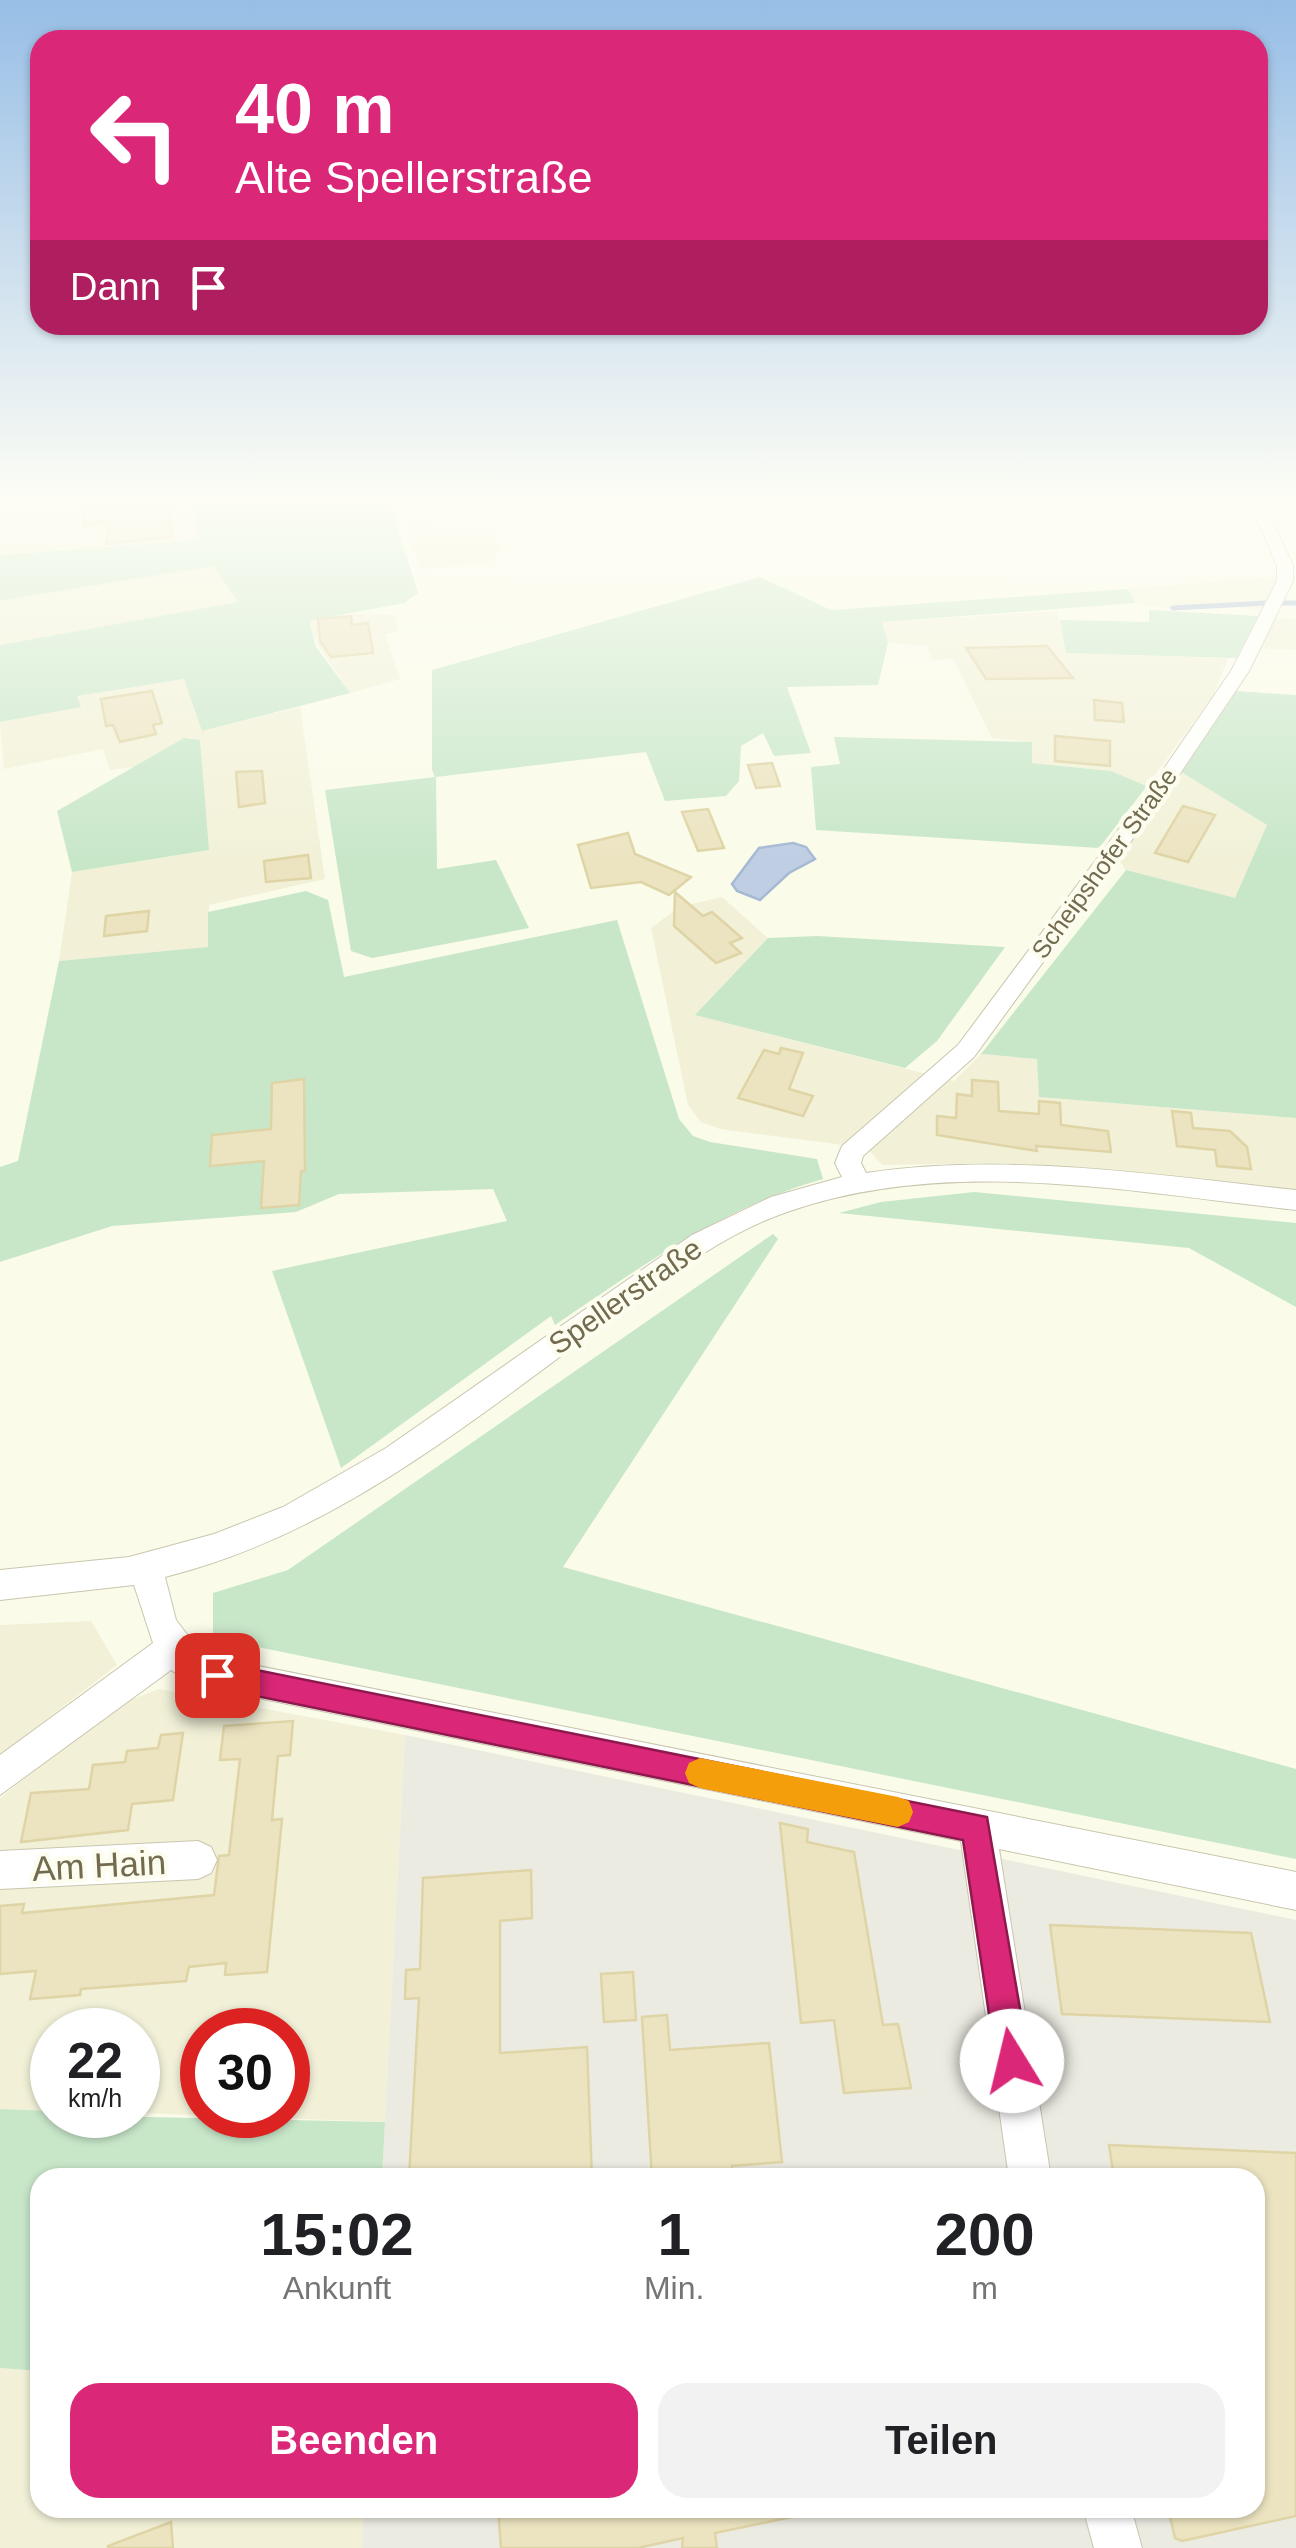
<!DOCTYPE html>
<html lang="de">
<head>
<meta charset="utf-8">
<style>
	:root { --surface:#fff; --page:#f2f2f2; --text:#202124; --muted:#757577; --accent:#db2777 }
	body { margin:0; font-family:Arial,sans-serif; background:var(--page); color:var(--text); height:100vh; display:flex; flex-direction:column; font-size:38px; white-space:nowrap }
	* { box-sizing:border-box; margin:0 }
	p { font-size:32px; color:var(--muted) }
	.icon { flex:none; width:55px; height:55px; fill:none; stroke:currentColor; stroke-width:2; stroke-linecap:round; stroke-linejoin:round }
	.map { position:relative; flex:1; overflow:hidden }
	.sheet { position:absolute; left:30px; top:2168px; width:1235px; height:350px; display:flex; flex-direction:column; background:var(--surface); border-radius:30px; box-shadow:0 2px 8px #0004 }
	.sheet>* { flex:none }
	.top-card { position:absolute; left:30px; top:30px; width:1238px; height:305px; border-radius:30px; box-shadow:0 2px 8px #0004; background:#db2777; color:#fff; overflow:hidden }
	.speed { position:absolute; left:30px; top:2008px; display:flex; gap:20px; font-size:50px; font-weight:700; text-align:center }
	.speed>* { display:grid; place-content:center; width:130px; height:130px; border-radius:50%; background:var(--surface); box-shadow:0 2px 8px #0004; line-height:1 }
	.speed small { font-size:25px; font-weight:400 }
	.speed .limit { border:15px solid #d22; background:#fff; color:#111 }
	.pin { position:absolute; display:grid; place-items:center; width:85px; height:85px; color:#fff; margin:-42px; border-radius:20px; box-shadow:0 5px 15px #0006 }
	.me { position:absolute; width:110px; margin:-55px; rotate:351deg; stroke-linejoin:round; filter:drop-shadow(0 0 8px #0008) }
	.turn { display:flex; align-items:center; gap:35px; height:210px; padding:0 40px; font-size:45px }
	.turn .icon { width:130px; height:130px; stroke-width:2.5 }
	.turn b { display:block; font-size:70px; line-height:85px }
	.then { display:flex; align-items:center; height:95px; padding:0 40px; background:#0003; gap:20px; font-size:38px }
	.eta { display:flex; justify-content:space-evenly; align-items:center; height:170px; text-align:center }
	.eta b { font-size:60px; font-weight:700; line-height:70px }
	.primary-button { display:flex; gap:20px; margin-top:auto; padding:20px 40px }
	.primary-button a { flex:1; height:115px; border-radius:30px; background:var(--accent); color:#fff; font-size:40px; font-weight:700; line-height:115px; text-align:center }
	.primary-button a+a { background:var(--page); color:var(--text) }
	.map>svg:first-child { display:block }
</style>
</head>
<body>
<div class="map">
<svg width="1296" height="2548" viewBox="0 0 1296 2548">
	<rect width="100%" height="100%" fill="#fafbe9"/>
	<!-- residential -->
	<g fill="#f2f1d8" fill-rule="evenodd">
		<path d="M23,502h170l5,38 -198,15v-51z"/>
		<path d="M404,520l51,8 37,-2 8,23 -10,14 -71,6z"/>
		<path d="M213,566l25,37 -238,42v-44z"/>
		<path d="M1282,576l-16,34 -6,1 -29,-5 -56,4 -40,-7 -7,-14z"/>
		<path d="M1057,611l10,42 161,5 -14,36 -67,92 -36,-15 -79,-8 -1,-21 -39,-4 -39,-79 -21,1 -5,-14 -39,-3 -6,-21z"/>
		<path d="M355,614l41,1 2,17 -13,2 15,45 -50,14 -42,-63 1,-10z"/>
		<path d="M1274,618l22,1v31l-39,-2z"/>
		<path d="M185,679l17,52 98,-24 25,172 -116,26v42l-150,14 13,-89 137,-22 -25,-112 -42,28 -32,4 -7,-21 -99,20 -4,-47 80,-15 -4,-11z"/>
		<path d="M1178,770l89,55 -32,74 -109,-29 -10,-14z"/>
		<path d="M722,897l46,41 -72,77 258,66 27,-27 57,5 2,38 256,21v73l-296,-28 -118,2 -15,-17 -147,-19 -19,-7 -13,-17 -37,-177 28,-21z"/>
		<path d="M91,1621l26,44 -117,90v-130z"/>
		<path d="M159,1689l246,46 -20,387 -247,-9v-83h-86v81l-52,-2v-311l118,-93zM202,2030h86v85h-86z"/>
		<path d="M0,2368l40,3v137h324l-2,40h-362z"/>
	</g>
	<!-- industrial -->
	<path fill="#ecebe2" d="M405,1735l891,185v628h-934l2,-40h891v-330l-873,-1z"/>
	<!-- green -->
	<g fill="#c8e7c9">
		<path d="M193,502h197l28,91 -14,10 -95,18 7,26 34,46 -148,38 -18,-52 -107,17 4,11 -81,15v-77l238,-43 -25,-36 -213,35v-46l198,-15z"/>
		<path d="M760,577l71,33 297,-21 7,14 -253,19 6,21 -10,42 -91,2 24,66 -37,3 -11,-23 -22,13 -2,35 -13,15 -61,5 -19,-49 -210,25 1,92 59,-9 33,68 -157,30 -21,-7 -26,-161 110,-13 -3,-7v-100z"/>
		<path d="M1149,610l109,6 -22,42 -170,-5 -6,-33 89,2z"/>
		<path d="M1236,691l60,4v423l-257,-21 -2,-38 -56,-5 145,-184 109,28 32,-73 -89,-55z"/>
		<path d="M834,737l198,5v21l79,8 36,15 -48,62 -283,-18 -5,-63 29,-3z"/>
		<path d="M184,738l16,2 9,110 -137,22 -15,-61z"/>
		<path d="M306,891l22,9 16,77 273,-57 62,199 14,17 17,6 107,17 6,20c-104,30 -179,86 -268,146l-4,-9 -210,152 -69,-197 235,-50 -14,-32 -154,5 -43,18 -184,14 -112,36v-95l18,-6 41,-200 149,-14v-35z"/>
		<path d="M817,936l188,11 -68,94 -32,27 -210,-53 73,-77z"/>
		<path d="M974,1192l322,31v84l-107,-59 -350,-35 42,-11z"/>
		<path d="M773,1234l5,5 -215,328 733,202v90l-1083,-221v-45l75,-23z"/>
		<path d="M0,2109l52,2v4l333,7 -3,55 -342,1v193l-40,-3z"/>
	</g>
	<!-- water -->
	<path fill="#bfcee3" stroke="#a6b9d4" stroke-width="2.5" d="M793,843l13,4 9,12 -26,14 -29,27 -23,-9 -5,-7 27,-36z"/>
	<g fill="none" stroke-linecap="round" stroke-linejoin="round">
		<!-- stream -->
		<g stroke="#a6b9d4" stroke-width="5">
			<path d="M1281,603h15"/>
			<path d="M1173,608l94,-5"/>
		</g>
	</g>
	<!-- building -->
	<g fill="#ece4c1" stroke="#dfd4a5" stroke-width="2.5">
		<path d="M168,502l4,35 -66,7 4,-22 -26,3v-21z"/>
		<path d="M351,616l1,9 16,-2 5,30 -42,4 -11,-16 -2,-22z"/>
		<path d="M1047,646l26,32 -87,1 -20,-31z"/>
		<path d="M152,691l10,32 -9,2 3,9 -36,8 -7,-17 -7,1 -5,-27z"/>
		<path d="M1094,700l28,3 2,19 -29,-2z"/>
		<path d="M1055,736l55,5v25l-55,-5z"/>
		<path d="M772,763l8,23 -24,2 -8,-23z"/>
		<path d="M262,771l3,32 -26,4 -3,-35z"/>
		<path d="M1183,806l32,9 -27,47 -33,-9z"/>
		<path d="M708,809l16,39 -26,3 -16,-39z"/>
		<path d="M628,833l7,21 56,23 -22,18 -28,-13 -50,6 -13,-43z"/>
		<path d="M308,855l3,23 -45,4 -2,-21z"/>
		<path d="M675,892l28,24 9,-4 30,26 -12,5 11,10 -25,10 -42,-37z"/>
		<path d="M149,911l-2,20 -43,5 2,-20z"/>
		<path d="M781,1048l22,5 -14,36 24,7 -10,20 -65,-18 26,-48 15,4z"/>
		<path d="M304,1079l1,92h-4l-2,34 -38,3 3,-47 -54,5 2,-31 59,-6 1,-46z"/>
		<path d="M972,1080l26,2 1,29 40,3v-13l21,2 1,22 47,6 3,21 -75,-6 1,5 -100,-16v-19l19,2 1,-24 15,2z"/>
		<path d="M1172,1111l19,2 2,15 37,3 17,16 4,22 -34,-3 -2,-16 -38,-4z"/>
		<path d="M293,1721l-3,34 -12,1 -6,64 10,-1 -15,153 -42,3 1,-12 -37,4 -3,14 -105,8 -1,6 -50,4 6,-28 -36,3v-68l24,-2 -2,9 192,-18 5,-39 10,-1 11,-96 -20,1 4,-34z"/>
		<path d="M183,1733l-10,67 -41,4 -4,26 -107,12 10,-49 58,-4 4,-24 32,-3 2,-11 31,-3 3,-13z"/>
		<path d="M780,1823l28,6 -1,13 47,10 29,173 15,-1 13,64 -67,5 -10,-73 -33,3z"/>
		<path d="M531,1870l1,48 -32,3v132l87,-6 5,131h-183l10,-180 -14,1 1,-29 14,-1 3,-91z"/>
		<path d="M1050,1925l201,8 19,89 -208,-8z"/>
		<path d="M633,1972l3,48 -32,2 -3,-48z"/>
		<path d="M667,2015l3,35 99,-7 13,119 -50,4 1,9 -81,3 -10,-161z"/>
		<path d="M1109,2145l187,8v363l-114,25 -7,-3 -7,-30h87v-330h-141z"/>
		<path d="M498,2508h293l1,9 -77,16 2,15h-35l1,-10 -45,10h-137z"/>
		<path d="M171,2522l2,26h-65v-2z"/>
	</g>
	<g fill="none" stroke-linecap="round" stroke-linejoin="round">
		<!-- minor casing -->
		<g stroke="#c9c6ad" stroke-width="2">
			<g id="minor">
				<path d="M0,502h8l-8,4z"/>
				<path d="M1250,502h14l29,64v15l-44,90 -72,107 -203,279 -111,99 -2,7 5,10c144,-21 287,2 430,17v20c-166,-18 -347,-55 -509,2 -72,25 -132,75 -192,119 -134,98 -265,205 -430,246l11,43 27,35 1093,217v38l-297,-61 52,329h-42l-48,-337 -767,-156 -23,-15 -171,125v-40l153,-112 -19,-58 -134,15v-30l129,-13 85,-23 69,-27 103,-59 306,-213 79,-38 71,-20 -7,-14 7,-17 116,-101 205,-275 68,-99 46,-90v-15z"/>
				<path d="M198,1841l13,6 6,13 -6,13 -13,6 -198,10v-38z"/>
				<path d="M1083,2508h48l11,40h-48z"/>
			</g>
		</g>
		<!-- minor -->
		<use href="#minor" fill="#fff" fill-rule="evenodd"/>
	</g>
	<!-- sky -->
	<linearGradient id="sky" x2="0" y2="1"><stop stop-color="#97bee6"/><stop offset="0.58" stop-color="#fdfdf5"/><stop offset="1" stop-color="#fdfdf5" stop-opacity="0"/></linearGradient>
	<rect width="1296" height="859" fill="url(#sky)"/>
	<!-- route -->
	<path fill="#db2777" stroke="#8e194d" stroke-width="2.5" d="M217,1662l770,155 42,244 -5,12 -12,4 -12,-4 -4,-12 -33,-221 -746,-152 -10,-4 -4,-9 4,-9z"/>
	<!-- slow -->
	<path fill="#f59e0b" d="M700,1758l198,39 11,4 4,11 -4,10 -11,5 -198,-39 -11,-5 -4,-10 4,-10z"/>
	<g text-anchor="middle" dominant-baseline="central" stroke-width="9" stroke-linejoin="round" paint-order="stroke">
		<!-- far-street labels -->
		<g font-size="25" fill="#736b4f" stroke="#fdfdef">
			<text transform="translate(1104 863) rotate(-54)">Scheipshofer Straße</text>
		</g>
		<!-- street labels -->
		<g font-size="30" fill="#736b4f" stroke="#fdfdef">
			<text transform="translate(625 1296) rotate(-35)">Spellerstraße</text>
		</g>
		<!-- near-street labels -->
		<g font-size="35" fill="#736b4f" stroke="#fdfdef">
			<text transform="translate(99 1865) rotate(-3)">Am Hain</text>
		</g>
	</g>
</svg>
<div class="speed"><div>22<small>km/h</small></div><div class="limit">30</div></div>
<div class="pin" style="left:217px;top:1675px;background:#d93025"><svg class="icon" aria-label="arrive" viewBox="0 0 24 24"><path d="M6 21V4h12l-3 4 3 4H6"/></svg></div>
<svg class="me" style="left:1012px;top:2061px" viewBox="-20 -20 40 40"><circle r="19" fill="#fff"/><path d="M0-13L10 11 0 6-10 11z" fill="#db2777"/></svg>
<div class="top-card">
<div class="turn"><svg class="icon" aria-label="left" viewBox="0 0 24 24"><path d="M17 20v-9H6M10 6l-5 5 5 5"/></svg><div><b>40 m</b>Alte Spellerstraße</div></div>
<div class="then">Dann<svg class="icon" aria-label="arrive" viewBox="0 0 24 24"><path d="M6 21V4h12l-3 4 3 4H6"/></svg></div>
</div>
<section class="sheet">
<div class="eta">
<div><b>15:02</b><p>Ankunft</p></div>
<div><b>1</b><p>Min.</p></div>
<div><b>200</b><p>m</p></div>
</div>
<div class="primary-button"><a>Beenden</a><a>Teilen</a></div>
</section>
</div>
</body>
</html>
